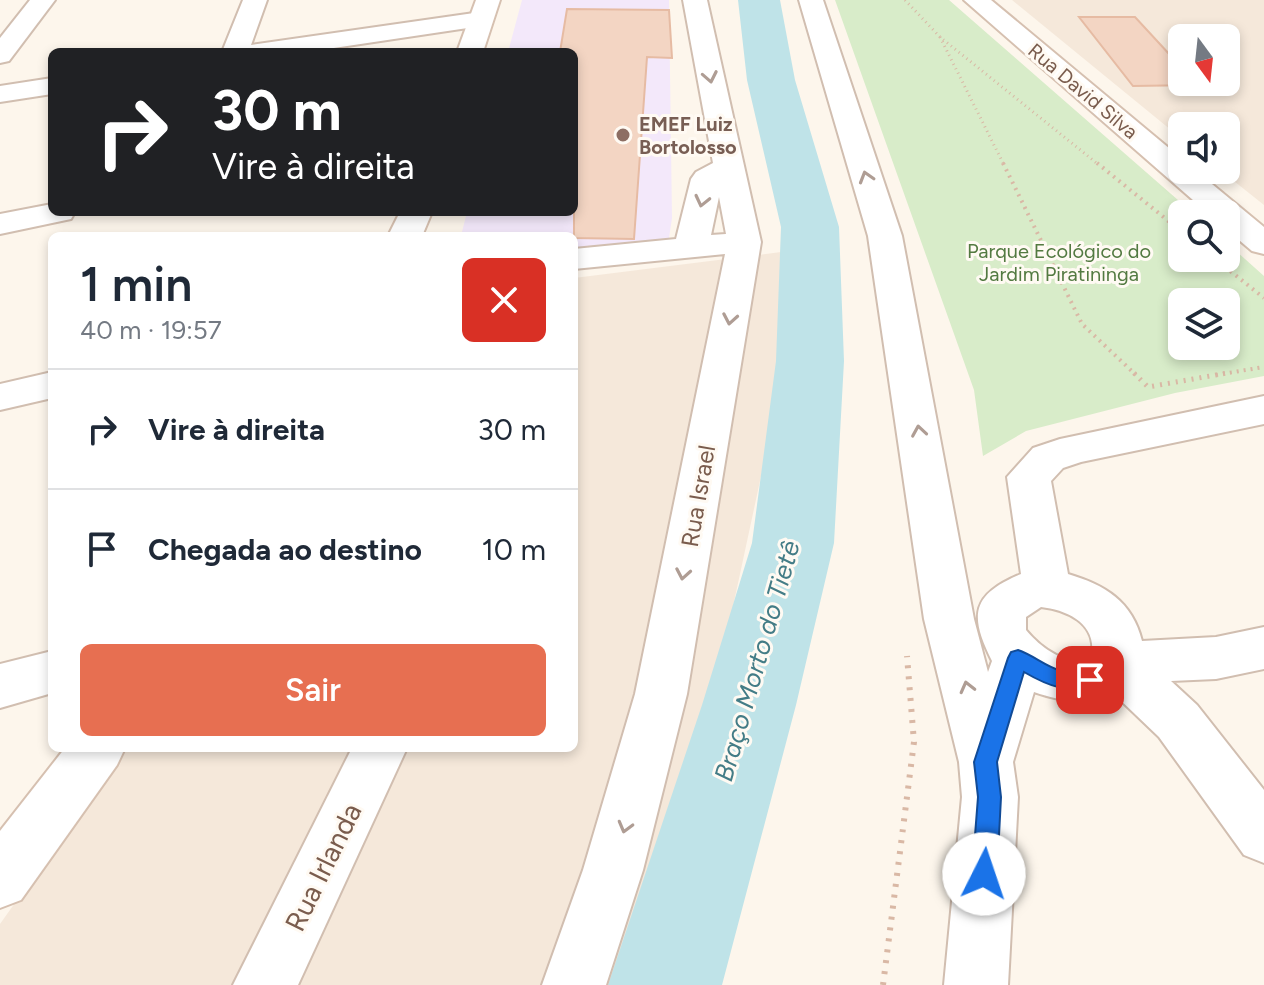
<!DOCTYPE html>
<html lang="pt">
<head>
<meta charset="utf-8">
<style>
	:root { --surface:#fff; --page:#f2f2f3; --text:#1f2937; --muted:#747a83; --line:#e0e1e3; --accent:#e76f51 }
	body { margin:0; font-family:Figtree,sans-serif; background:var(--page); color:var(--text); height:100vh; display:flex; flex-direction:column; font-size:30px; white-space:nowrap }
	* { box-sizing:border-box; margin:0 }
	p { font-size:26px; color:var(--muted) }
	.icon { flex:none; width:44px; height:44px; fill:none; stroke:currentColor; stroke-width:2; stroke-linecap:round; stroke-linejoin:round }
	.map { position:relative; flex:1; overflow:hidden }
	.drawer { position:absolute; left:48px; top:232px; width:530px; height:520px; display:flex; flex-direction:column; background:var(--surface); border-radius:12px; box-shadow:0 4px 12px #0003 }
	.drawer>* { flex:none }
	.hud { position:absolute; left:48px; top:48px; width:530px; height:168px; border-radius:12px; box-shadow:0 4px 12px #0003; background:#202124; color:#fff; overflow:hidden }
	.needle { width:52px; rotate:165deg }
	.fabs { position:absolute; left:1168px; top:24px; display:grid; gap:16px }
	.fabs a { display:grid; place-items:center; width:72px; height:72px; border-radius:12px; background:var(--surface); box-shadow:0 4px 12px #0003; font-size:40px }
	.pin { position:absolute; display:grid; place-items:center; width:68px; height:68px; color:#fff; margin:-34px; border-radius:16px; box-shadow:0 4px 12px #0006 }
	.me { position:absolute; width:88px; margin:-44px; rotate:4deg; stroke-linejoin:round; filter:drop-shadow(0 0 6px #0008) }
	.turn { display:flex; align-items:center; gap:28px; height:168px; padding:0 32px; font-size:36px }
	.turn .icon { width:104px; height:104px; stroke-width:2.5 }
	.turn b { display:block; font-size:56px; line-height:68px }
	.round { display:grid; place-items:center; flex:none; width:84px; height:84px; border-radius:12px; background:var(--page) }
	.headline { display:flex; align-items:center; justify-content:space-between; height:136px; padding:0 32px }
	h1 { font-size:48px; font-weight:600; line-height:60px }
	.action { display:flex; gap:16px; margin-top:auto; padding:16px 32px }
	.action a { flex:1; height:92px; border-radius:12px; background:var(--accent); color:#fff; font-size:32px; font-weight:600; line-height:92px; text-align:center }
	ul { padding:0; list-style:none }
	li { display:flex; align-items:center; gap:24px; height:120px; padding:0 32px; border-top:2px solid var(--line) }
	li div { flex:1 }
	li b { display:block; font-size:30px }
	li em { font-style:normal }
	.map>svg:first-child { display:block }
</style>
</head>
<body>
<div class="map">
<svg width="1264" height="985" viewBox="0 0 1264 985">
	<rect width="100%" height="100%" fill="#fdf6ec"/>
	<!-- residential -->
	<g fill="#f5e8da" fill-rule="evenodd">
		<path d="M1012,0h252v205l-44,-35h6v-44h-44v13zM1182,38h44v44h-44z"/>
		<path d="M781,252l5,108 -63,293 -114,332h-609v-61l125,-176h449v-470z"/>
	</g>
	<!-- education -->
	<path fill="#f3e8fa" d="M522,0h147l3,218 -3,20 -3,2 -92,11v-15h-113l6,-24h107v-160h-66z"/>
	<!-- green -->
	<path fill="#d8ecc9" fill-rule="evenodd" d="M835,0h114l245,214h-12v44h44v-16l38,34v100l-89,17 -149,38 -43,25 -9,-66zM1182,302h44v44h-44z"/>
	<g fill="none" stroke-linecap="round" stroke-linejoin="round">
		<!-- river -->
		<path fill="#bfe3e8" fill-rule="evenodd" d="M738,0h42l15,80 44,147 5,134 -10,182 -38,162 -74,280h-114l94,-280 50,-162 24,-182 5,-134 -34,-147z"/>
	</g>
	<!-- building -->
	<g fill="#f3d5c3" stroke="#e6bba3" stroke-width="2">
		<path d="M567,9l102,1 3,48 -25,-1 -13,182 -60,-1v-186h-14z"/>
		<path d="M1079,17h56l47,51v14h12l3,3 -64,1z"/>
	</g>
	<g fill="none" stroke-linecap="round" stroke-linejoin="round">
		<!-- street casing -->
		<g stroke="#d1beb0" stroke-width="4">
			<g id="street">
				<path d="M30,0h25l-46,61 -9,2v-25z"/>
				<path d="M243,0h24l-16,45 230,-33 9,2 3,5 -3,5 -9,2 -174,26h-85z"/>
				<path d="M683,0h24l54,242 -74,452 -44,176 -37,115h-64l41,-115 52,-176 90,-440 -151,15v-20l102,-10 15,-60 5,-7 17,-9zM719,197l7,37 -15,1z"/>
				<path d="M799,0h24l79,236 72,383 14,53 4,-11c-23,-46 -21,-66 29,-87l-14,-97 26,-29 27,-9 204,-43v28l-183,38 -18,6 -12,13 17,93c37,11 64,27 74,67l74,-4 48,-10v42l-48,10 -45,2 26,24 67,85v73l-20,-8 -85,-118 -46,-44c-30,11 -50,9 -79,-1l-21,70 5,35 -10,188h-64l18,-188 -3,-35 -35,-143 -56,-383zM1041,607c26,3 55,16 51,47 -22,17 -52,-7 -66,-24v-13z"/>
				<path d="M52,78v16l-52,8v-16z"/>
				<path d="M52,204v8h23l-4,7 -71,15v-20z"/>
				<path d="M52,372v26l-52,12v-26z"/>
				<path d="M52,651v42l-52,15v-44z"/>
				<path d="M352,748h55l-109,237h-65z"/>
			</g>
		</g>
		<!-- secondary casing -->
		<g stroke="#d6c0b0" stroke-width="4">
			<g id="secondary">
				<path d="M476,0h24l-17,52h-26z"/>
				<path d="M964,0h27l191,159v11h13l69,57v27l-12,-3 -26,-22v-15h-17z"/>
				<path d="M400,212h32l-10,24h-34z"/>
				<path d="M65,748h60l-8,17 -96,135 -21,8v-77z"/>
			</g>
		</g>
		<!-- path-far3 -->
		<g stroke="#d9b8a5" stroke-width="3" stroke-dasharray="1 4" stroke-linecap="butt">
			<path d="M905,0l35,37 159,128"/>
			<path d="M940,37l64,128"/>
		</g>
		<!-- path-far2 -->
		<g stroke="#d9b8a5" stroke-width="4" stroke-dasharray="2 5" stroke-linecap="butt">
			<path d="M1003,163l79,161 54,51"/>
			<path d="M1097,163l85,69"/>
			<path d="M1214,258l50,40"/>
			<path d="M1216,375l48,-8"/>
		</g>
		<!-- path-far1 -->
		<path stroke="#d9b8a5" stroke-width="5" stroke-dasharray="2 6" stroke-linecap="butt" d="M1134,373l14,14 79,-14"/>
		<!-- path -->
		<path stroke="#d9b8a5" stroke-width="6" stroke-dasharray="3 8" stroke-linecap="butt" d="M883,985l31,-243 -7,-86"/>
		<!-- street -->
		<use href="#street" fill="#fff" fill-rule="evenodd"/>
		<!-- secondary -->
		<use href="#secondary" fill="#fff" fill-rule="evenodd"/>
	</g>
	<!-- one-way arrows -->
	<defs><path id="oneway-chevron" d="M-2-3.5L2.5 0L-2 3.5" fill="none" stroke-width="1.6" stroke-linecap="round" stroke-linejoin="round" transform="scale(2)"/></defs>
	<g stroke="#af9d94">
		<use href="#oneway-chevron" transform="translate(710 77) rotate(79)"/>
		<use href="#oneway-chevron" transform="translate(866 177) rotate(-107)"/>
		<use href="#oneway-chevron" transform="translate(702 201) rotate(103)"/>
		<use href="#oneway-chevron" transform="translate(730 319) rotate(100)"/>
		<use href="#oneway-chevron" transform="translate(919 431) rotate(-99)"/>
		<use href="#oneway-chevron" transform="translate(683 574) rotate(100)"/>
		<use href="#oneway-chevron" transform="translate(967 687) rotate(-104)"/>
		<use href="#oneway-chevron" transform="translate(625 827) rotate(105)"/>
	</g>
	<!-- route -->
	<path fill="#1a73e8" stroke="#114b97" stroke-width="2" d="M1018,650c15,5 27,16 41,20 13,4 26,-1 39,3l3,7 -3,6c-27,9 -50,0 -74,-14l-27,90 4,35 -4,77 -4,9 -9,3 -8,-3 -4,-9 6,-77 -4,-35 34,-104 3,-6z"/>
	<!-- markers -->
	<circle fill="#8d6e63" stroke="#fffaf3" stroke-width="3" cx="623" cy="135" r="8"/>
	<g text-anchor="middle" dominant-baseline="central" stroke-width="6" stroke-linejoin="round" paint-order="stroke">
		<!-- far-street labels -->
		<g font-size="20" fill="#7a5c4d" stroke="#fffaf3">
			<text transform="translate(1083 91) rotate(40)">Rua David Silva</text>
		</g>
		<!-- far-education labels -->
		<g font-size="20" font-weight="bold" fill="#785e54" stroke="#fffaf3" text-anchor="start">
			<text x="639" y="124">EMEF Luiz<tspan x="639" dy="23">Bortolosso</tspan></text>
		</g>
		<!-- far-park labels -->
		<g font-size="20" fill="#537a41" stroke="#fffaf3">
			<text x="1059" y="251">Parque Ecológico do<tspan x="1059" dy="23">Jardim Piratininga</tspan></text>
		</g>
		<!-- street labels -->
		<g font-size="24" fill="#7a5c4d" stroke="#fffaf3">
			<text transform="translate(698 496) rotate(-80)">Rua Israel</text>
		</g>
		<!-- water labels -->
		<g font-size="26" font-style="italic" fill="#437c86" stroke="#fffaf3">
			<text transform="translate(757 661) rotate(-74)">Braço Morto do Tietê</text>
		</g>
		<!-- near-street labels -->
		<g font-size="28" fill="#7a5c4d" stroke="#fffaf3">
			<text transform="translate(323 867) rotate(-64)">Rua Irlanda</text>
		</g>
	</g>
</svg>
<div class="fabs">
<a><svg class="needle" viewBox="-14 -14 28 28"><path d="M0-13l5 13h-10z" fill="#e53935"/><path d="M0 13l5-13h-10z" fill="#747a83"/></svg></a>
<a><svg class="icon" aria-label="sound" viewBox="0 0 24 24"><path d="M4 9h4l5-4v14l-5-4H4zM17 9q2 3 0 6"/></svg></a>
<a><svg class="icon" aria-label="search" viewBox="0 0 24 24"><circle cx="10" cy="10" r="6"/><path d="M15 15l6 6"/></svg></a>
<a><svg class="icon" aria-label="layers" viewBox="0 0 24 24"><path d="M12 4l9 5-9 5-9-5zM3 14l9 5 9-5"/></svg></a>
</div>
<div class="pin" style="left:1090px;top:680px;background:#d93025"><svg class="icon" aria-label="arrive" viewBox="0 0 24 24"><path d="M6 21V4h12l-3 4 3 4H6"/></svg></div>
<svg class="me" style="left:984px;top:874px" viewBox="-20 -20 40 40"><circle r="19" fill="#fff"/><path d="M0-13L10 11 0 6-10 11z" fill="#1a73e8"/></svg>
<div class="hud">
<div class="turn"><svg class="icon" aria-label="right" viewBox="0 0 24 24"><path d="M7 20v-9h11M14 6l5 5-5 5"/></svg><div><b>30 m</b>Vire à direita</div></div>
</div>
<section class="drawer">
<div class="headline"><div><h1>1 min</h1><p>40 m · 19:57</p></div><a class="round" style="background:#d93025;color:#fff"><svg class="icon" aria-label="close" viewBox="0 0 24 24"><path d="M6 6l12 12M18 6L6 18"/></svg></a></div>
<ul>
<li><svg class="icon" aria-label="right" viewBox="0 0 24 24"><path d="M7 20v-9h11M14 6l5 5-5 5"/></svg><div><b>Vire à direita</b></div><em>30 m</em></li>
<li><svg class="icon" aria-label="arrive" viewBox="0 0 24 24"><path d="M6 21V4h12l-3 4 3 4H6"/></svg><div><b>Chegada ao destino</b></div><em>10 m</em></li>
</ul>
<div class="action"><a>Sair</a></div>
</section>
</div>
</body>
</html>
